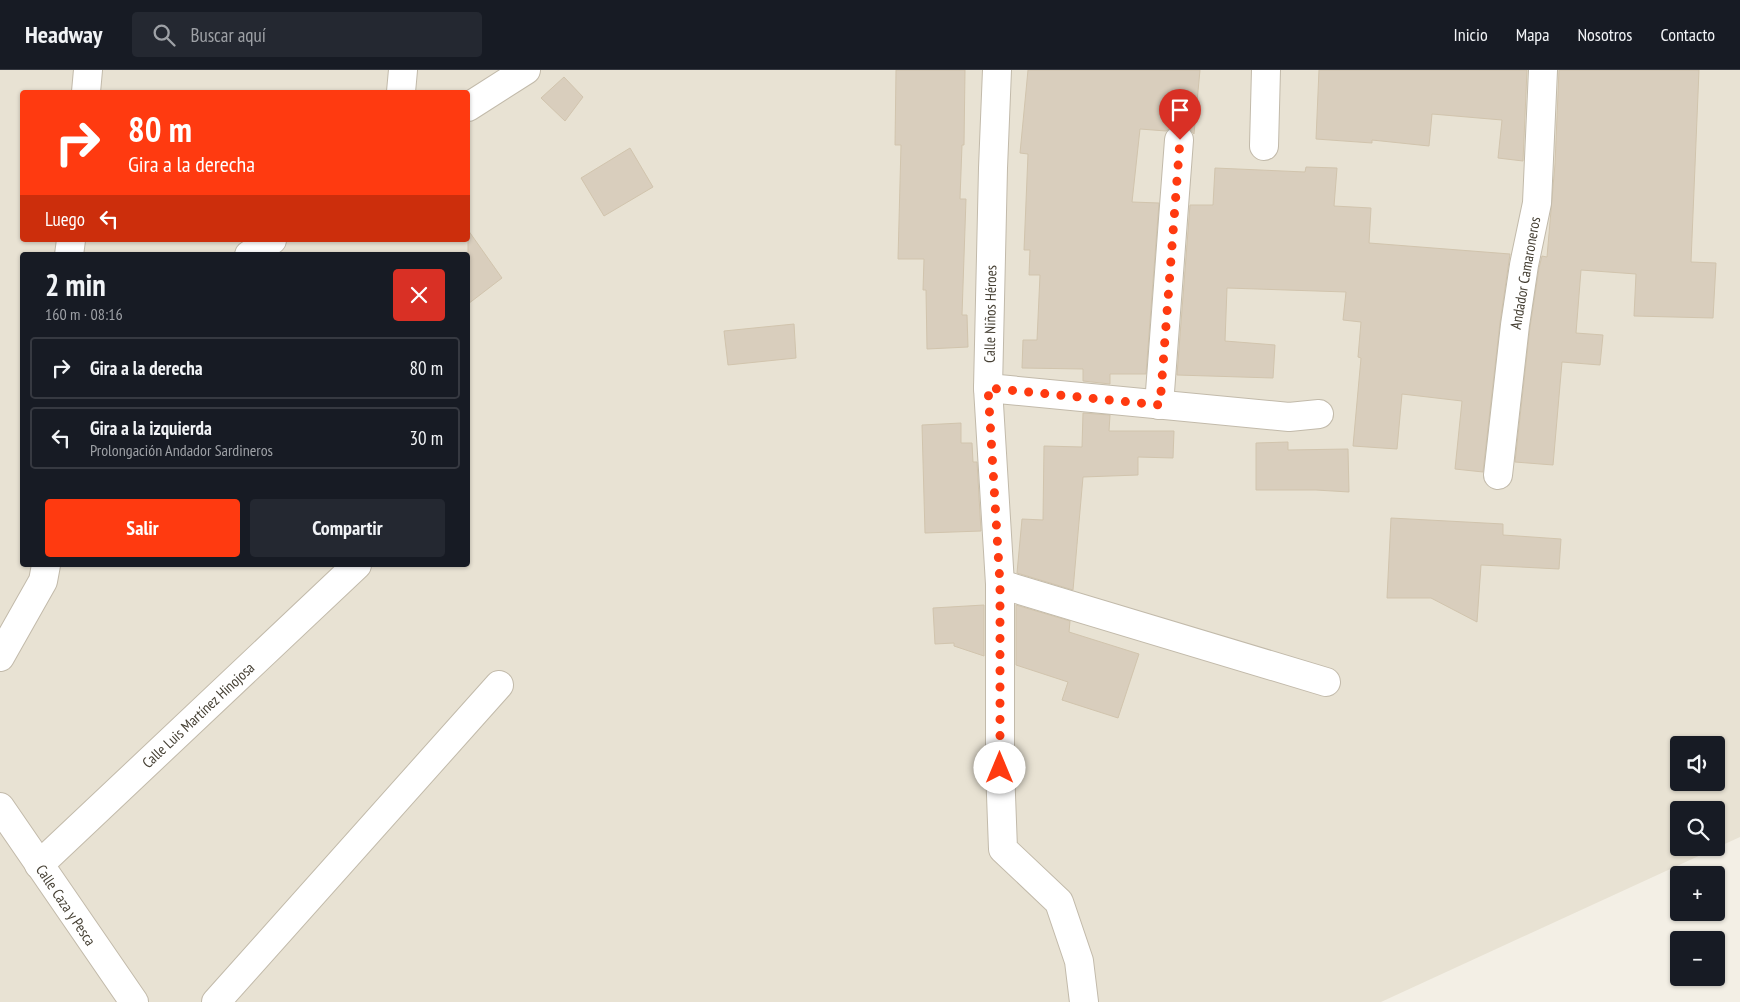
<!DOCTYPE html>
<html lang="es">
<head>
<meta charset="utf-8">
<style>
	:root { --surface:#171b24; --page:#242831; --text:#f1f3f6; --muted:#9ea1a6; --line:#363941; --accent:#ff3a10 }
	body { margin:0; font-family:"PT Sans Narrow",sans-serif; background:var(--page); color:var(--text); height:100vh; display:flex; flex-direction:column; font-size:19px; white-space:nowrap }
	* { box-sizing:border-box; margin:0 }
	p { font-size:16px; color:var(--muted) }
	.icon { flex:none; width:28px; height:28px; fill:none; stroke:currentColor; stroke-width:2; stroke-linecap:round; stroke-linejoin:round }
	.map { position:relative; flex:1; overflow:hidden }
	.drawer { position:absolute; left:20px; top:182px; width:450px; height:315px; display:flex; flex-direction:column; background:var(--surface); border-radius:5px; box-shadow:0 1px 4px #0004 }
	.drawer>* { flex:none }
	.guide { position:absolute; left:20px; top:20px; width:450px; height:152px; border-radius:5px; box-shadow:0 1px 4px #0004; background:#ff3a10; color:#fff; overflow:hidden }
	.fabs { position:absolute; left:1670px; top:666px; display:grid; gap:10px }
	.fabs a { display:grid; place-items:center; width:55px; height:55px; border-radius:5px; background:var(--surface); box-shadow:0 1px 4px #0004; font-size:25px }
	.pin { position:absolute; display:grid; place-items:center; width:42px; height:42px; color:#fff; margin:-51px -21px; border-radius:50% 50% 50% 0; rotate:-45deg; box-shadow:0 0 5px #0007 }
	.pin .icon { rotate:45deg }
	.me { position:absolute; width:55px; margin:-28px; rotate:0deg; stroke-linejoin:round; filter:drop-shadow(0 0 4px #0008) }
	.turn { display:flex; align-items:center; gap:18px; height:105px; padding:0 25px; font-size:22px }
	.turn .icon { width:65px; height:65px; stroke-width:2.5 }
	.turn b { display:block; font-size:35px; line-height:42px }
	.then { display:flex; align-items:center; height:48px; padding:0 25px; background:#0003; gap:10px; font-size:19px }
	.round { display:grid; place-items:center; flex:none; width:52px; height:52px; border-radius:5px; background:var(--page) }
	.summary { display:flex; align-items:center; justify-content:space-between; height:85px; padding:0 25px }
	h1 { font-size:30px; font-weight:700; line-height:38px }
	.primary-button { display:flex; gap:10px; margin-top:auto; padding:10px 25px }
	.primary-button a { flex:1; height:58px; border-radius:5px; background:var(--accent); color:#fff; font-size:20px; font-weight:700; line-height:58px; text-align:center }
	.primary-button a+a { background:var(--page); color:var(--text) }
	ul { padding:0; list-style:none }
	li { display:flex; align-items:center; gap:15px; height:62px; margin:0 10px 8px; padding:0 15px; border:2px solid var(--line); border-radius:5px }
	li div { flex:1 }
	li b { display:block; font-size:19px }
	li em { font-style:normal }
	header { display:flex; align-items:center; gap:30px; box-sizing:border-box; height:70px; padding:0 25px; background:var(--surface); border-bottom:1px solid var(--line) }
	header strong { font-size:24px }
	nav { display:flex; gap:28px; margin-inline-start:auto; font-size:18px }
	.search { width:350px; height:45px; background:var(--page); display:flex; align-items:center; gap:12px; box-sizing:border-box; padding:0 18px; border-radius:5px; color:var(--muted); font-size:19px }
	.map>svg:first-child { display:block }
</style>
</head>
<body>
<header>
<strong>Headway</strong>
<div class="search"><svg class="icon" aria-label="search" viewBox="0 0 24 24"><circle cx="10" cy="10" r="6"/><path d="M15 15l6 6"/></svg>Buscar aquí</div>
<nav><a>Inicio</a><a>Mapa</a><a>Nosotros</a><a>Contacto</a></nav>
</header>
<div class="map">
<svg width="1740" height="932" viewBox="0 0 1740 932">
	<rect width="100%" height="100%" fill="#f3efe5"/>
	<!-- residential -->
	<path fill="#e8e2d3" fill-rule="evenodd" d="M0,0h1740v767l-359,165h-1381zM22,22h446v148h-446zM22,185h446v310h-446zM1679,675h37v37h-37zM1679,740h37v38h-37z"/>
	<!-- building -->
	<g fill="#d9cebd" stroke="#d1c4ad">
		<path d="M896,0h69l-1,75h-2l-2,54h6l-4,116h5l1,32 -41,2 -1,-59h-3l1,-31h-26l3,-114h-6z"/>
		<path d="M1028,0h172l-6,64 -6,-7 -7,-2 -8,1 -7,5 -26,-2 -8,73 27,1 -13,171h-36v10l-27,-3v-12l-61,-1 1,-28h14l3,-65h-11l1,-25h-6l4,-96 -8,-1z"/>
		<path d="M1319,0h208l-4,91 -25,-3 4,-38 -70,-6 -3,32 -57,-6v3l-56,-4z"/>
		<path d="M1559,0h140l-8,192 25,1 -3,55 -79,-2 2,-42 -55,-4 -5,63 27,2 -3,30 -38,-3 -9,103 -38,-3 15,-135 9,-59 3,-12 5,1 8,-93z"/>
		<path d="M564,7l19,20 -18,24 -24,-23z"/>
		<path d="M630,78l23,39 -49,29 -23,-38z"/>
		<path d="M1306,97l31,1 -3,38 37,2 -2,35 141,11 -10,69 -17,149 -28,-3 7,-68 -60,-7 -5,55 -44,-3 8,-88 -3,-1 3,-35 -18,-2 3,-28 -119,-4 -2,53 50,4 -2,33 -96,-3 13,-170h23l2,-37 90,4z"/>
		<path d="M468,160l34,48 -34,26z"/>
		<path d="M794,254l2,34 -68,7 -4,-34z"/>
		<path d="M1083,343l27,2 -1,16h65l-1,27 -35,-1v18l-55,2 -10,113 -56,-17 5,-54 21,1 1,-74 38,1z"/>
		<path d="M961,353v20h11l1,19h4l4,69 -56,2 -3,-108z"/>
		<path d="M1288,372v8l60,-1 1,43 -33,-2h-60v-47z"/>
		<path d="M1391,448l112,6v11l58,4 -2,30 -78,-4 -4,57 -46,-24h-44z"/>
		<path d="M984,535v51l-30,-10v-3l-19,1 -2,-36z"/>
		<path d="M1016,535l54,16 -1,11 70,22 -21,64 -56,-18 6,-18 -52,-17z"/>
	</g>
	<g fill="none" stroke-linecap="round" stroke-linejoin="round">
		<!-- minor casing -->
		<g stroke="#c2baaa" stroke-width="30">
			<g id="minor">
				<path d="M997,0l-4,98 -5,220 12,196v184l3,81 56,53 20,59 5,41"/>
				<path d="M86,22l2,-22"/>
				<path d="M401,22l2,-22"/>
				<path d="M468,37l58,-37"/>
				<path d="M1264,76l2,-76"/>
				<path d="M69,185l2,-15"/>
				<path d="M249,185l23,-15"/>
				<path d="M988,318l301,29 30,-3"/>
				<path d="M1159,335l20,-265"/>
				<path d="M1498,405l17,-150 9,-60 13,-62 6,-133"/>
				<path d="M1000,514l326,98"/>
				<path d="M0,587l43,-76 3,-16"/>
				<path d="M0,737l134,195"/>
				<path d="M39,795l318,-300"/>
				<path d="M216,932l283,-317"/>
			</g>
		</g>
		<!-- minor -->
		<use href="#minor" stroke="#fff" stroke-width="28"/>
	</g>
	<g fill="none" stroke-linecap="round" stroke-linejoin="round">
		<!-- route -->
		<path stroke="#ff3a10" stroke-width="9" stroke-dasharray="0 16.2" d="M1000,698v-184l-12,-196 172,17 20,-265"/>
	</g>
	<g text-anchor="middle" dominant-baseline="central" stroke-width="4" stroke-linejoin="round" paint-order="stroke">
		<!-- street labels -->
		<g font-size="15" fill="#464034" stroke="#fff">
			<text transform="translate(1525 203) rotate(-80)">Andador Camaroneros</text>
			<text transform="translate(990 244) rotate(-89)">Calle Niños Héroes</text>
			<text transform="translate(198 645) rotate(-43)">Calle Luis Martínez Hinojosa</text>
			<text transform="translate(66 835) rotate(56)">Calle Caza y Pesca</text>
		</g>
	</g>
</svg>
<div class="fabs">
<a><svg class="icon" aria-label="sound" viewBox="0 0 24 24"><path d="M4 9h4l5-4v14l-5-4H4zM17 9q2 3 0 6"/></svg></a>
<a><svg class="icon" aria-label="search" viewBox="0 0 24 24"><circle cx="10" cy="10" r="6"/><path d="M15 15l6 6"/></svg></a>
<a>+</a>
<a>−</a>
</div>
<div class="pin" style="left:1180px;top:70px;background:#d93025"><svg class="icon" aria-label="arrive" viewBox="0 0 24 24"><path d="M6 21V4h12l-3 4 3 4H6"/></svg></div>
<svg class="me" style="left:1000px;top:698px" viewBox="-20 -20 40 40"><circle r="19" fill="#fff"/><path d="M0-13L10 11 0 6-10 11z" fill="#ff3a10"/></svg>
<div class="guide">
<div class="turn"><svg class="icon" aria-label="right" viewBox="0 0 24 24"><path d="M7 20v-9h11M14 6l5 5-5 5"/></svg><div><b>80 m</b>Gira a la derecha</div></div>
<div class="then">Luego<svg class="icon" aria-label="left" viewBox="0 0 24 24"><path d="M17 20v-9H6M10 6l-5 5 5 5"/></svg></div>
</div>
<section class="drawer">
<div class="summary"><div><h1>2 min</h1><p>160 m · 08:16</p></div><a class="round" style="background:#d93025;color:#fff"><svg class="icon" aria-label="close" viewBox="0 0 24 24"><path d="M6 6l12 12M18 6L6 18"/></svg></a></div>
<ul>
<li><svg class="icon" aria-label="right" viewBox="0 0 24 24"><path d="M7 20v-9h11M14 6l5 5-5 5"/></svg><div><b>Gira a la derecha</b></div><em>80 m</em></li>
<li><svg class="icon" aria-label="left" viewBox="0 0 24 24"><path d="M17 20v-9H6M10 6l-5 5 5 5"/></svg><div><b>Gira a la izquierda</b><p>Prolongación Andador Sardineros</p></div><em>30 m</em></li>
</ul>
<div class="primary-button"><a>Salir</a><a>Compartir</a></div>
</section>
</div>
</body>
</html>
